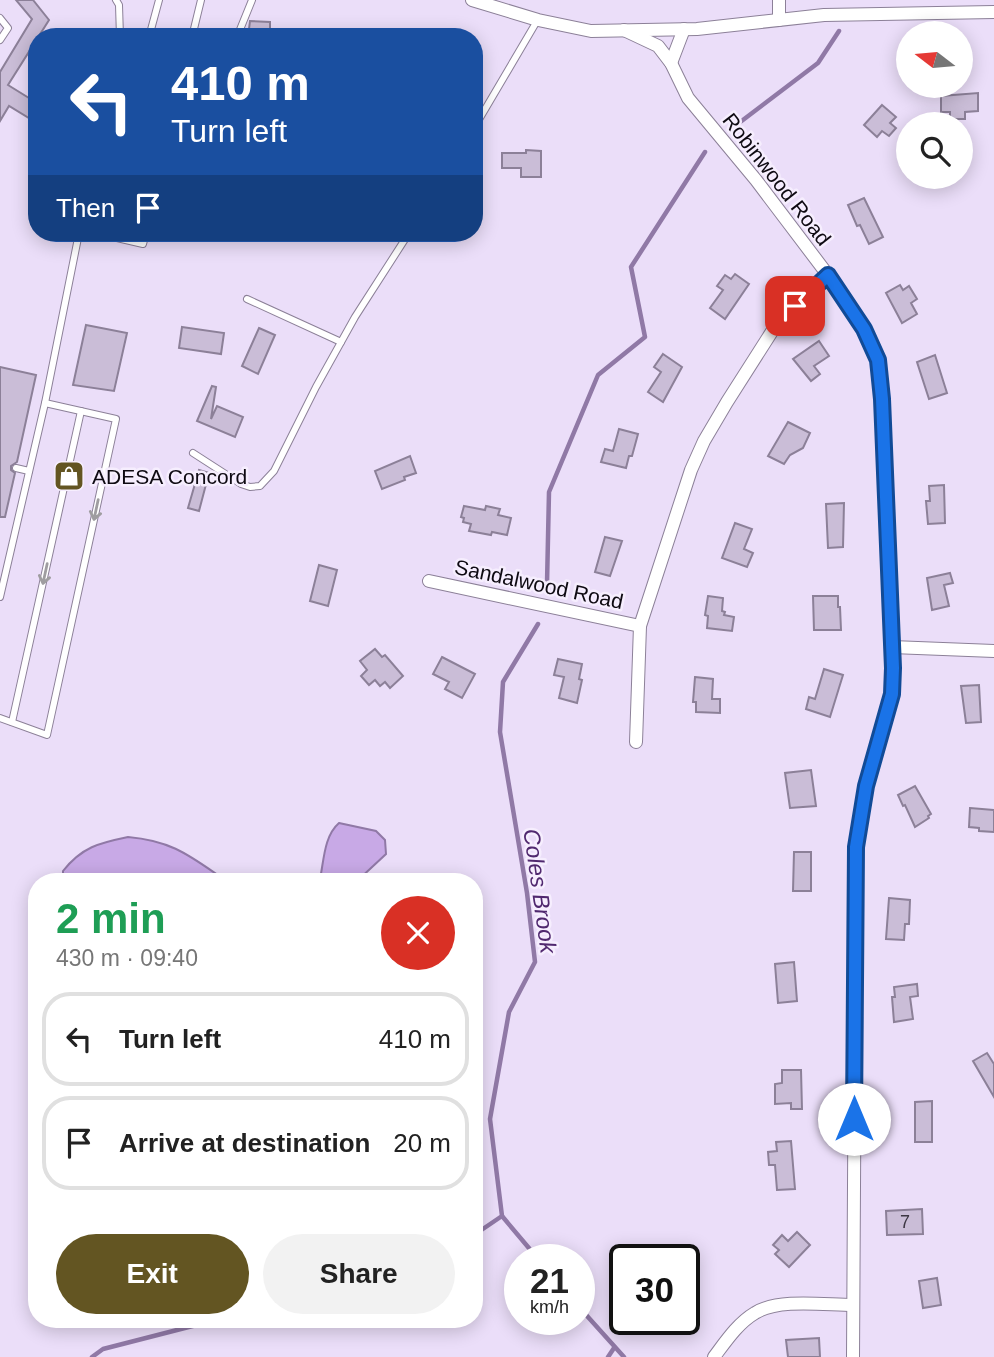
<!DOCTYPE html>
<html lang="en">
<head>
<meta charset="utf-8">
<style>
	:root { --surface:#fff; --page:#f2f2f2; --text:#222; --muted:#767676; --line:#e0e0e0; --accent:#635522 }
	body { margin:0; font-family:Arial,sans-serif; background:var(--page); color:var(--text); height:100vh; display:flex; flex-direction:column; font-size:26px; white-space:nowrap }
	* { box-sizing:border-box; margin:0 }
	p { font-size:23px; color:var(--muted) }
	.icon { flex:none; width:38px; height:38px; fill:none; stroke:currentColor; stroke-width:2; stroke-linecap:round; stroke-linejoin:round }
	.map { position:relative; flex:1; overflow:hidden }
	.drawer { position:absolute; left:28px; top:873px; width:455px; height:455px; display:flex; flex-direction:column; background:var(--surface); border-radius:28px; box-shadow:0 4px 18px #0003 }
	.drawer>* { flex:none }
	.hud { position:absolute; left:28px; top:28px; width:455px; height:214px; border-radius:28px; box-shadow:0 4px 18px #0003; background:#1a4fa0; color:#fff; overflow:hidden }
	.needle { width:46px; rotate:286deg }
	.controls { position:absolute; left:896px; top:21px; display:grid; gap:14px }
	.controls a { display:grid; place-items:center; width:77px; height:77px; border-radius:50%; background:var(--surface); box-shadow:0 4px 18px #0003; font-size:35px }
	.speed { position:absolute; left:504px; top:1244px; display:flex; gap:14px; font-size:35px; font-weight:700; text-align:center }
	.speed>* { display:grid; place-content:center; width:91px; height:91px; border-radius:50%; background:var(--surface); box-shadow:0 4px 18px #0003; line-height:1 }
	.speed small { font-size:18px; font-weight:400 }
	.speed .limit { border:4px solid #111; border-radius:10px; background:#fff; color:#111 }
	.pin { position:absolute; display:grid; place-items:center; width:60px; height:60px; color:#fff; margin:-30px; border-radius:14px; box-shadow:0 4px 10px #0006 }
	.me { position:absolute; width:77px; margin:-38px; rotate:0deg; stroke-linejoin:round; filter:drop-shadow(0 0 5px #0008) }
	.turn { display:flex; align-items:center; gap:24px; height:147px; padding:0 28px; font-size:32px }
	.turn .icon { width:91px; height:91px; stroke-width:2.5 }
	.turn b { display:block; font-size:49px; line-height:60px }
	.then { display:flex; align-items:center; height:66px; padding:0 28px; background:#0003; gap:14px; font-size:26px }
	.round { display:grid; place-items:center; flex:none; width:74px; height:74px; border-radius:37px; background:var(--page) }
	.summary { display:flex; align-items:center; justify-content:space-between; height:119px; padding:0 28px }
	h1 { font-size:42px; font-weight:800; line-height:52px; color:#1e9e55 }
	.cta { display:flex; gap:14px; margin-top:auto; padding:14px 28px }
	.cta a { flex:1; height:80px; border-radius:42px; background:var(--accent); color:#fff; font-size:28px; font-weight:800; line-height:80px; text-align:center }
	.cta a+a { background:var(--page); color:var(--text) }
	ul { padding:0; list-style:none }
	li { display:flex; align-items:center; gap:21px; height:94px; margin:0 14px 10px; padding:0 14px; border:4px solid var(--line); border-radius:28px }
	li div { flex:1 }
	li b { display:block; font-size:26px }
	li em { font-style:normal }
	.map>svg:first-child { display:block }
</style>
</head>
<body>
<div class="map">
<svg width="994" height="1357" viewBox="0 0 994 1357">
	<rect width="100%" height="100%" fill="#ebdef9"/>
	<!-- water -->
	<g fill="#c8a9e6" stroke="#9079a6" stroke-width="2">
		<path d="M339,823l37,8 9,9 1,14 -30,28h-39l3,-3c4,-19 4,-43 19,-56z"/>
		<path d="M128,837c46,4 63,20 100,45h-165v-11c19,-24 36,-28 65,-34z"/>
	</g>
	<g fill="none" stroke-linecap="round" stroke-linejoin="round">
		<!-- stream -->
		<g stroke="#9079a6" stroke-width="4.5">
			<path d="M735,126l83,-63 21,-32"/>
			<path d="M547,584l2,-92 49,-117 47,-38 -14,-70 74,-115"/>
			<path d="M502,1216l37,44"/>
			<path d="M474,1235l28,-19 -12,-97 19,-107 26,-50 -8,-69 -27,-161 3,-50 35,-58"/>
			<path d="M579,1307l45,50"/>
			<path d="M92,1357l11,-8 113,-29"/>
			<path d="M608,1357l6,-9"/>
		</g>
	</g>
	<!-- building -->
	<g fill="#cabdd7" stroke="#8c8098" stroke-width="2">
		<path d="M16,0h17l16,20 -41,65 29,18v20l-28,-17 -9,15v-49l32,-53z"/>
		<path d="M250,21l20,1v15h-22z"/>
		<path d="M978,93v18l-13,1v7h-15v-7h-9v-16z"/>
		<path d="M882,105l14,12 -6,6 6,5 -7,8 -7,-5 -5,6 -13,-12z"/>
		<path d="M526,150l15,1v26h-20v-9h-19v-15h24z"/>
		<path d="M864,198l19,39 -14,7 -9,-19 -3,1 -9,-21z"/>
		<path d="M735,274l14,10 -24,35 -15,-11 13,-18 -6,-4 8,-11 6,4z"/>
		<path d="M900,285l3,5 6,-4 8,13 -6,4 6,11 -15,9 -16,-30z"/>
		<path d="M86,325l41,8 -13,58 -41,-6z"/>
		<path d="M182,327l42,6 -3,21 -42,-6z"/>
		<path d="M259,328l16,7 -17,39 -16,-8z"/>
		<path d="M819,341l10,15 -15,10 6,8 -9,7 -18,-22z"/>
		<path d="M663,354l19,13 -19,35 -15,-10 13,-20 -7,-5z"/>
		<path d="M935,355l12,38 -18,6 -12,-37z"/>
		<path d="M0,367l36,8 -19,87 -6,4v4l4,3 -10,44h-5z"/>
		<path d="M212,386l4,1 -5,32 6,-13 26,11 -8,20 -38,-16z"/>
		<path d="M788,422l22,11 -7,15 -13,7 -6,9 -16,-8z"/>
		<path d="M619,429l19,5 -6,22h-3l-3,12 -25,-6 4,-13 8,2z"/>
		<path d="M410,456l6,17 -12,4 1,3 -23,9 -7,-18z"/>
		<path d="M199,470l10,3 -10,38 -11,-3z"/>
		<path d="M944,485l1,38 -17,1 -2,-23h4l-1,-15z"/>
		<path d="M844,503l-1,44 -15,1 -2,-44z"/>
		<path d="M464,506l21,4 1,-4 14,3 -2,6 13,3 -4,17 -15,-3 -1,3 -22,-4 2,-7 -8,-2 1,-4 -3,-1z"/>
		<path d="M735,523l17,6 -8,20 9,4 -6,14 -25,-9z"/>
		<path d="M605,537l17,4 -12,35 -15,-4z"/>
		<path d="M319,565l18,5 -9,36 -18,-5z"/>
		<path d="M950,573l3,10 -9,2 5,21 -17,4 -5,-32z"/>
		<path d="M708,596l15,2 -1,13 3,1 -1,3 10,2 -2,14 -25,-3 1,-12 -3,-1z"/>
		<path d="M813,596h25v11h2l1,23h-27z"/>
		<path d="M375,649l7,8 3,-2 18,21 -13,12 -5,-6 -5,4 -5,-6 -6,5 -8,-9 6,-6 -7,-9z"/>
		<path d="M442,657l33,17 -13,24 -17,-9 4,-7 -16,-8z"/>
		<path d="M558,659l24,5 -3,15 3,1 -5,23 -18,-5 5,-21 -10,-2z"/>
		<path d="M824,669l19,6 -13,42 -24,-8 3,-12 6,2z"/>
		<path d="M695,677l18,2 -1,20h8v14l-24,-1v-10h-3z"/>
		<path d="M979,685l2,37 -15,1 -5,-37z"/>
		<path d="M811,770l5,36 -26,2 -5,-35z"/>
		<path d="M915,786l16,28 -3,2 1,2 -14,9 -10,-22 -2,1 -5,-11z"/>
		<path d="M970,808l24,2v22l-15,-1v-3l-10,-1z"/>
		<path d="M794,852h17v39h-18z"/>
		<path d="M889,898l21,2 -1,24h-4l-1,16 -18,-1z"/>
		<path d="M794,962l3,39 -19,2 -3,-39z"/>
		<path d="M917,984l1,12 -8,1 3,22 -19,3 -2,-25h3l-1,-10z"/>
		<path d="M987,1053l7,11v33l-21,-36z"/>
		<path d="M782,1070h19l1,39h-11v-6l-16,1v-20l7,-1z"/>
		<path d="M932,1101v41h-17v-40z"/>
		<path d="M791,1141l4,48 -18,1 -2,-25h-6l-1,-13 9,-1 -1,-9z"/>
		<path d="M922,1209l1,25 -36,1 -1,-24z"/>
		<path d="M797,1232l13,13 -21,22 -14,-13 4,-4 -6,-5 9,-10 6,6z"/>
		<path d="M937,1278l4,27 -18,3 -4,-27z"/>
		<path d="M819,1338l1,19h-32l-2,-17z"/>
	</g>
	<g fill="none" stroke-linecap="round" stroke-linejoin="round">
		<!-- lane casing -->
		<g stroke="#8c8098" stroke-width="8">
			<g id="lane">
				<path d="M116,0l3,5 1,32"/>
				<path d="M0,18l8,10 -8,12"/>
				<path d="M149,37l10,-37"/>
				<path d="M192,37l9,-37"/>
				<path d="M237,37l15,-37"/>
				<path d="M474,128l63,-107"/>
				<path d="M105,233l-1,2 39,9 3,-11"/>
				<path d="M247,299l94,43"/>
				<path d="M193,453l48,31 9,3 10,-1 14,-15 42,-84 39,-70 54,-84"/>
				<path d="M16,468l13,3"/>
				<path d="M0,597l45,-194 34,-170"/>
				<path d="M0,718l47,17 69,-316 -71,-16"/>
				<path d="M12,722l69,-311"/>
			</g>
		</g>
		<!-- street casing -->
		<g stroke="#8c8098" stroke-width="14">
			<g id="street">
				<path d="M472,0l66,20 53,11 106,-2 127,-14 170,-3"/>
				<path d="M779,20v-20"/>
				<path d="M624,30l34,16 13,17 17,35 68,82 87,115 21,34 14,31 4,39 11,269 -1,26 -26,92 -10,61 -3,510"/>
				<path d="M671,63l13,-34"/>
				<path d="M429,581l211,45"/>
				<path d="M892,647l102,4"/>
				<path d="M636,742l4,-116 51,-156 13,-29 23,-39 51,-80 50,-47"/>
				<path d="M714,1357c12,-16 24,-34 41,-44 24,-15 70,-8 98,-8"/>
			</g>
		</g>
		<!-- lane -->
		<use href="#lane" stroke="#fff" stroke-width="6"/>
		<!-- street -->
		<use href="#street" stroke="#fff" stroke-width="12"/>
	</g>
	<!-- one-way arrows -->
	<defs><path id="oneway-shaft" d="M-6 0H5M1.5-3L5.5 0L1.5 3" fill="none" stroke-width="1.6" stroke-linecap="round" stroke-linejoin="round" transform="scale(1.75)"/></defs>
	<g stroke="#9f9da0">
		<use href="#oneway-shaft" transform="translate(96 510) rotate(102)"/>
		<use href="#oneway-shaft" transform="translate(45 574) rotate(102)"/>
	</g>
	<g fill="none" stroke-linecap="round" stroke-linejoin="round">
		<!-- route casing -->
		<g stroke="#114b97" stroke-width="18">
			<path id="route" d="M795,306l33,-31 36,54 14,31 4,39 11,269 -1,26 -26,92 -10,61 -2,272"/>
		</g>
		<!-- route -->
		<use href="#route" stroke="#1a73e8" stroke-width="12"/>
	</g>
	<!-- icons -->
	<defs>
		<g id="shop-square" transform="scale(1.575)"><rect x="-9" y="-9" width="18" height="18" rx="4" fill="#635522" stroke="#f6eefe"/><path d="M-5-2.5h2.3a2.7 3.5 0 0 1 5.4 0H5L5.5 6h-11ZM-1.5-2.5h3a1.5 2.3 0 0 0-3 0Z" fill="#fff"/></g>
	</defs>
	<g fill-rule="evenodd">
		<use href="#shop-square" x="69" y="476"/>
	</g>
	<g text-anchor="middle" dominant-baseline="central" stroke-width="5" stroke-linejoin="round" paint-order="stroke">
		<!-- number labels -->
		<g font-size="18" fill="#3d3743">
			<text x="905" y="1222">7</text>
		</g>
		<!-- street labels -->
		<g font-size="21" fill="#0e0a12" stroke="#f6eefe">
			<text transform="translate(777 179) rotate(52)">Robinwood Road</text>
			<text transform="translate(539 584) rotate(12)">Sandalwood Road</text>
		</g>
		<!-- poi labels -->
		<g font-size="21" fill="#0e0a12" stroke="#f6eefe" text-anchor="start">
			<text x="92" y="476">ADESA Concord</text>
		</g>
		<!-- water labels -->
		<g font-size="23" font-style="italic" fill="#50286f" stroke="#f6eefe">
			<text transform="translate(540 891) rotate(82)">Coles Brook</text>
		</g>
	</g>
</svg>
<div class="controls">
<a><svg class="needle" viewBox="-14 -14 28 28"><path d="M0-13l5 13h-10z" fill="#e53935"/><path d="M0 13l5-13h-10z" fill="#767676"/></svg></a>
<a><svg class="icon" aria-label="search" viewBox="0 0 24 24"><circle cx="10" cy="10" r="6"/><path d="M15 15l6 6"/></svg></a>
</div>
<div class="speed"><div>21<small>km/h</small></div><div class="limit">30</div></div>
<div class="pin" style="left:795px;top:306px;background:#d93025"><svg class="icon" aria-label="arrive" viewBox="0 0 24 24"><path d="M6 21V4h12l-3 4 3 4H6"/></svg></div>
<svg class="me" style="left:854px;top:1119px" viewBox="-20 -20 40 40"><circle r="19" fill="#fff"/><path d="M0-13L10 11 0 6-10 11z" fill="#1a73e8"/></svg>
<div class="hud">
<div class="turn"><svg class="icon" aria-label="left" viewBox="0 0 24 24"><path d="M17 20v-9H6M10 6l-5 5 5 5"/></svg><div><b>410 m</b>Turn left</div></div>
<div class="then">Then<svg class="icon" aria-label="arrive" viewBox="0 0 24 24"><path d="M6 21V4h12l-3 4 3 4H6"/></svg></div>
</div>
<section class="drawer">
<div class="summary"><div><h1>2 min</h1><p>430 m · 09:40</p></div><a class="round" style="background:#d93025;color:#fff"><svg class="icon" aria-label="close" viewBox="0 0 24 24"><path d="M6 6l12 12M18 6L6 18"/></svg></a></div>
<ul>
<li><svg class="icon" aria-label="left" viewBox="0 0 24 24"><path d="M17 20v-9H6M10 6l-5 5 5 5"/></svg><div><b>Turn left</b></div><em>410 m</em></li>
<li><svg class="icon" aria-label="arrive" viewBox="0 0 24 24"><path d="M6 21V4h12l-3 4 3 4H6"/></svg><div><b>Arrive at destination</b></div><em>20 m</em></li>
</ul>
<div class="cta"><a>Exit</a><a>Share</a></div>
</section>
</div>
</body>
</html>
